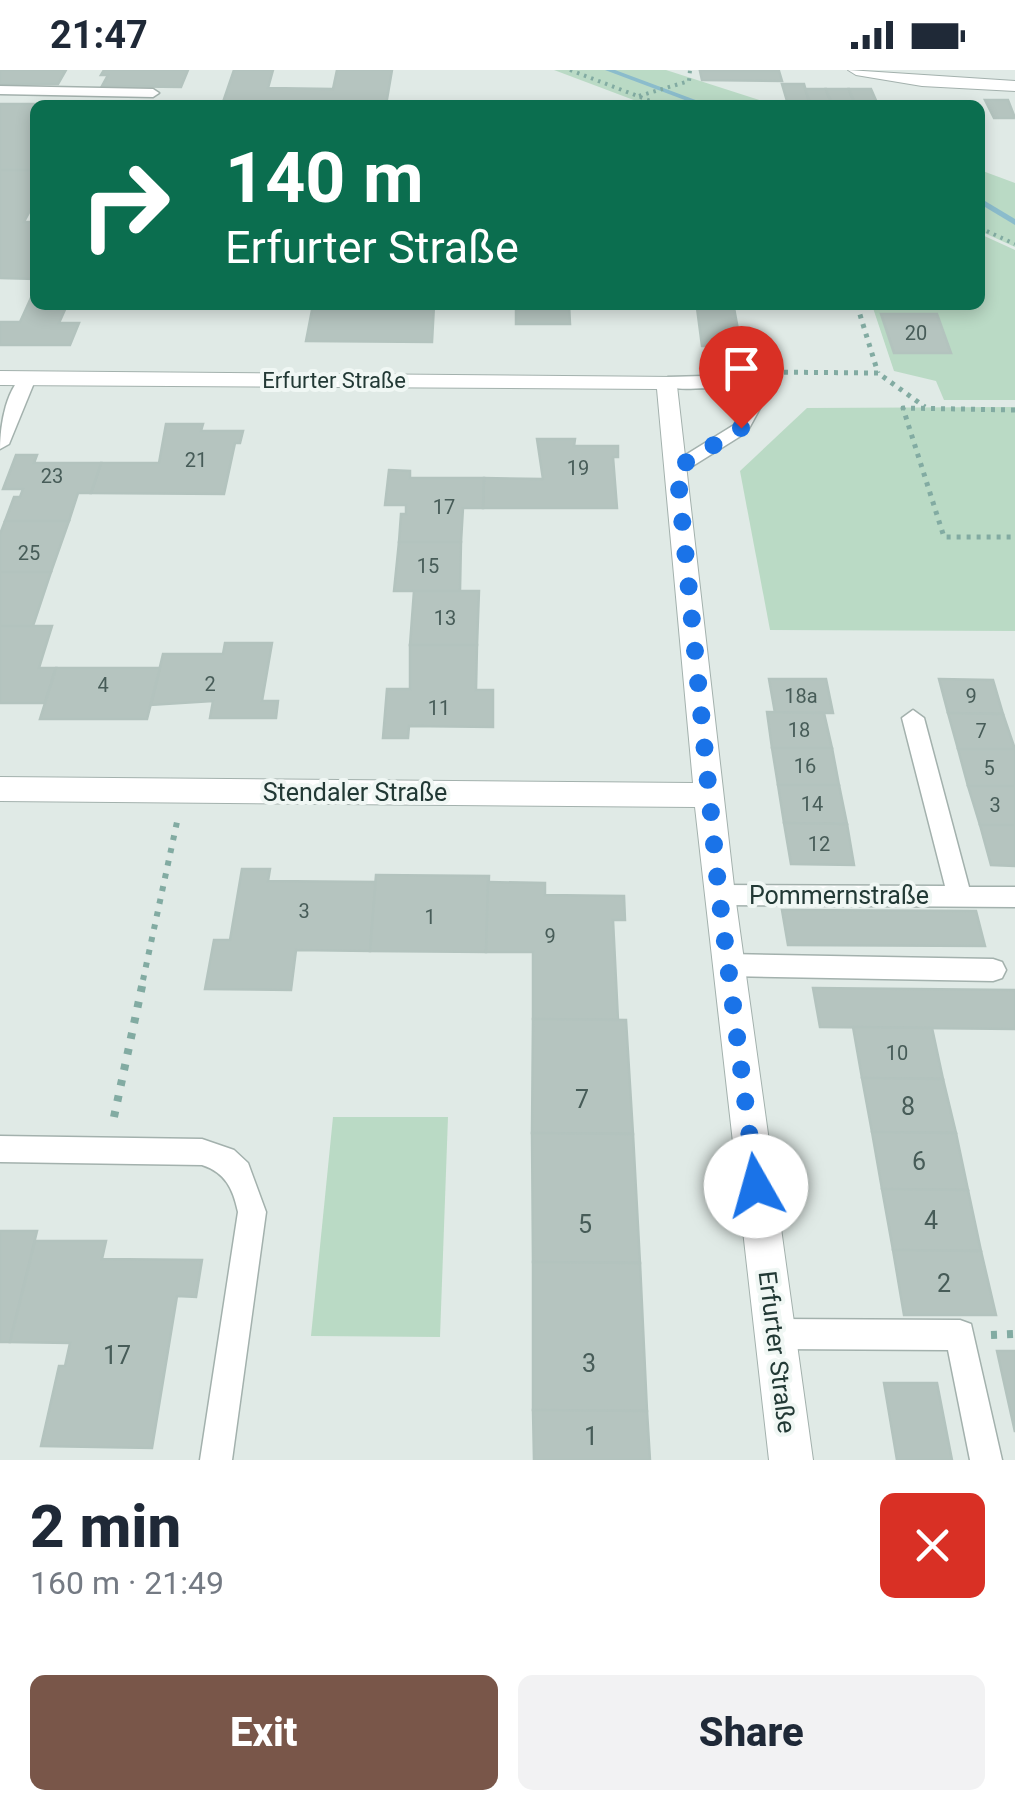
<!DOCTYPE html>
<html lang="en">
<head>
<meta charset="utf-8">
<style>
	:root { --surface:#fff; --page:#f2f2f3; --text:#1f2937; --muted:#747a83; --accent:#795649 }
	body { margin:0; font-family:Roboto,sans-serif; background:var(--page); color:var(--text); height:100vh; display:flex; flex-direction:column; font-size:38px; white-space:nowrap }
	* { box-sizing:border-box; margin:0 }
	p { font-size:32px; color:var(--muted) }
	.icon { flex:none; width:55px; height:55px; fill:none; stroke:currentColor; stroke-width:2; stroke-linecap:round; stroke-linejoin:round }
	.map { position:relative; height:1390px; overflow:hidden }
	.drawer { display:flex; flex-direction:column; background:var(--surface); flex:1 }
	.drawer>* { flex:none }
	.guide { position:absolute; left:30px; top:30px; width:955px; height:210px; border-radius:15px; box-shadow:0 5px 15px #0003; background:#0b6e4f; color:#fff; overflow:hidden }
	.pin { position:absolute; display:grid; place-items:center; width:85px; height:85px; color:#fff; margin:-102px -42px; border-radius:50% 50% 50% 0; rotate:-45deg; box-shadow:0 0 10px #0007 }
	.pin .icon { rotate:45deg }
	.me { position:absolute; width:110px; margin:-55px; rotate:353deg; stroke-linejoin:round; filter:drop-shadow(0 0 8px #0008) }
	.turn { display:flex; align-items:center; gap:35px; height:210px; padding:0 30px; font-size:45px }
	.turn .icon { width:130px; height:130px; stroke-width:2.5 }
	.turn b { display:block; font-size:70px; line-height:85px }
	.round { display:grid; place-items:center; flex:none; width:105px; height:105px; border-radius:15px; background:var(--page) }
	.headline { display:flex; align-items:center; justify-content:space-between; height:170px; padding:0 30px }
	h1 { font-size:60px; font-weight:800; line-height:75px }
	.primary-button { display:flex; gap:20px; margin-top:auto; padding:20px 30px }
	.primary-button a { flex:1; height:115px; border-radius:15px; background:var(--accent); color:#fff; font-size:40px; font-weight:800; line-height:115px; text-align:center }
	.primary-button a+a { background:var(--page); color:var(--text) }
	.status { display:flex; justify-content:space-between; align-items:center; height:70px; padding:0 50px; background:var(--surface); direction:ltr }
	.status svg { height:28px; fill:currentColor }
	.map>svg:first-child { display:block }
</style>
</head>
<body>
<div class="status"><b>21:47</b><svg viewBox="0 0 49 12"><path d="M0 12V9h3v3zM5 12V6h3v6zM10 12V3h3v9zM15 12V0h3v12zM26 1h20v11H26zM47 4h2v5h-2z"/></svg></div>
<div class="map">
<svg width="1015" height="1390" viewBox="0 0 1015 1390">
	<rect width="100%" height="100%" fill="#e0eae6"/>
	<!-- green -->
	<g fill="#badac5">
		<path d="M554,0h112l109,35h-128z"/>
		<path d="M980,100l35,13v64l-35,-16z"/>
		<path d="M980,164l35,16v150h-71l-8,-19 -42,-10 -22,-66h108z"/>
		<path d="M1015,337v224l-245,-1 -30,-159 67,-63z"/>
		<path d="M333,1047h115l-8,220 -129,-1z"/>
	</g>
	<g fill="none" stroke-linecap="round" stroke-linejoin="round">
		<!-- stream -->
		<g fill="#8bbccc" fill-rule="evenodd">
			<path d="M605,0h10l94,35h-11z"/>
			<path d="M980,128l35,21v6l-35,-21z"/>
		</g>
	</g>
	<!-- building -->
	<g fill="#b5c4bf" stroke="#b3c3be" stroke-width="2.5">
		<path d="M0,0h66l-8,14h-58z"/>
		<path d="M104,0h84l-7,17 -79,-1 6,-11h-7z"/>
		<path d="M234,0h39l-5,18 65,1 4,-19h55l-6,35h-164z"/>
		<path d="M700,1h79l3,10 -80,-1z"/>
		<path d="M782,14h22l5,18 -22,-1z"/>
		<path d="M805,19h21l6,16h-21z"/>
		<path d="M826,19h23l6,16h-23z"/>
		<path d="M849,19h22l7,16h-23z"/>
		<path d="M985,30h23l7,18h-21z"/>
		<path d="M0,34h118l-83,1v65h-35z"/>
		<path d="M0,100h35v31l-11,21h11v57l-35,-1z"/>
		<path d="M35,219v16h32l-8,18h20l-9,22h-70v-23h20z"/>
		<path d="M313,235h121l-2,37 -126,-1z"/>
		<path d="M516,235h53l1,19h-54z"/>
		<path d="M697,238h37l7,38h-39z"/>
		<path d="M881,244h56l14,39h-57z"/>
		<path d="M166,354h37l-2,7h42l-3,12h-5l-11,51 -133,-1 10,-30h58z"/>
		<path d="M537,369h38l-1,7h44v11h-5l4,51h-134l1,-30 59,1z"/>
		<path d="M16,385h21l-3,8h67l-10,30h-13l-9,28h-64l9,-24h6l3,-8h-20z"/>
		<path d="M389,400l21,1v7h74l-1,30h-20l-2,34h-62l2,-28h5v-9h-21z"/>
		<path d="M5,451h64l-18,51h-51v-38z"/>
		<path d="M399,472h62l-1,49h-66z"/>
		<path d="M0,502h51l-18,54h-33z"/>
		<path d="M414,521h65l-2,54h-67z"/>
		<path d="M0,556h52l-13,42h17l-11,35h-45z"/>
		<path d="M225,573h47l-10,58h16l-2,17h-66l3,-17 -62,4 12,-51h60z"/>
		<path d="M410,575h67l-1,45h17v37l-84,-1 -1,12h-25l4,-49h23z"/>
		<path d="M56,598h104l-13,51h-107z"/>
		<path d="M769,609h57l7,34h-58z"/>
		<path d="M939,609l54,1 10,34 -55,-1z"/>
		<path d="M767,642l57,1 8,35h-60z"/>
		<path d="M948,643l55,1 12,35h-57z"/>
		<path d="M772,678h60l7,37h-61z"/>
		<path d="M958,679h57v37h-47z"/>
		<path d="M778,715h61l8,39 -63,-1z"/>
		<path d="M968,716h47v39h-35z"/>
		<path d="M784,753l63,1 7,41 -63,-1z"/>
		<path d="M980,755h35v41l-24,-1z"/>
		<path d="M242,799h28l-2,12 108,1 -6,69 -74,-1 -5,40 -86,-1 9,-49h16z"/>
		<path d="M376,805l113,1 -3,76 -116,-1z"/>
		<path d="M488,812l57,1v12l79,1 1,24h-12l5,100 -85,-1v-67h-47z"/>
		<path d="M782,840l194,1 9,35 -197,-1z"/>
		<path d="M813,918l202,2v39l-195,-2z"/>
		<path d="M533,949l93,1 7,114 -101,-1z"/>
		<path d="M853,957l79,1 11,51 -81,-1z"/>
		<path d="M862,1008l81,1 13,54 -84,-1z"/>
		<path d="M872,1062l84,1 12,57 -86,-1z"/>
		<path d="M532,1063l101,1 7,129 -107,-1z"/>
		<path d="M882,1119l86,1 13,61 -88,-1z"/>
		<path d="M0,1161h37l-27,111h-10z"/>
		<path d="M35,1171h71l-4,18 100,1 -6,37 -19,-1 -25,152 -111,-2 18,-80h6l5,-23 -60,-1z"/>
		<path d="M893,1180l88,1 15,64h-92z"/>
		<path d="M533,1192l107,1 7,148 -114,-1z"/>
		<path d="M997,1281h18v81z"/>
		<path d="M884,1313h53l15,77h-55z"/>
		<path d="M533,1340l114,1 3,49h-116z"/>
	</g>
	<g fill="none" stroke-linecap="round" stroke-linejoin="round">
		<!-- service casing -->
		<g stroke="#a3b1ad" stroke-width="3">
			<g id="service">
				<path d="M0,16l153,3 6,4 -6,4 -153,-3z"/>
				<path d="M28,303l8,5 -27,66 -9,5c0,-22 6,-66 28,-76z"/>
				<path d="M704,306l39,7 21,18 -17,31 -64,40h-12v-8l63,-39 12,-23c-29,-27 -63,-3 -86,-20l8,-5z"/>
				<path d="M913,640l11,8 45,169h46v20l-296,-2 -9,-3 -3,-7 3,-7 9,-3 226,1 -43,-168z"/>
				<path d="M728,884l265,5 9,3 4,8 -4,8 -9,3 -265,-5 -9,-3 -4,-8 4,-8z"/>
				<path d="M0,1066l202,3 32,11 14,13 18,49 -34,248h-32l38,-248c-5,-23 -12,-39 -36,-47l-202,-3z"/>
				<path d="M775,1249l185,1 11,4 31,136h-32l-22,-110 -173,-1 -11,-4 -4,-11 4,-11z"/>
			</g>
		</g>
		<!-- minor casing -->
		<g stroke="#a3b1ad" stroke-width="2">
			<g id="minor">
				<path d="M848,0l167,11v10l-93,-5 -66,-11z"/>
				<path d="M0,301l676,6 59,518 78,565h-44l-74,-653 -695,-6v-24l693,6 -36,-394 -657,-4z"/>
			</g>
		</g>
		<!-- path-far3 -->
		<g stroke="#82aba2" stroke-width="4" stroke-dasharray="2.5 5" stroke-linecap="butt">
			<path d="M570,0l91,35"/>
			<path d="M639,26l50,-15 1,-11"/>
			<path d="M980,158l35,16"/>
		</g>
		<!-- path-far2 -->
		<g stroke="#82aba2" stroke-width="5" stroke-dasharray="4 6" stroke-linecap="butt">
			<path d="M857,235l21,68"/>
			<path d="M764,302l114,1 47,34"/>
			<path d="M1015,340l-112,-2 41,129h71"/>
		</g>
		<!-- path-far1 -->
		<path stroke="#82aba2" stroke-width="6" stroke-dasharray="5 8" stroke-linecap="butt" d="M143,910l34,-158"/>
		<!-- path -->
		<g stroke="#82aba2" stroke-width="8" stroke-dasharray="6 10" stroke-linecap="butt">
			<path d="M114,1047l30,-140"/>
			<path d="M991,1265l24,-1"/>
		</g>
		<!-- service -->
		<use href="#service" fill="#fff" fill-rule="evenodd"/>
		<!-- minor -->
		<use href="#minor" fill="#fff" fill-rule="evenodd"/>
	</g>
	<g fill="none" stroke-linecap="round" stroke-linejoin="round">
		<!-- route -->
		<path stroke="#1a73e8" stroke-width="18" stroke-dasharray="0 32.4" d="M741,358l-64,40 42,427 37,291"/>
	</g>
	<g text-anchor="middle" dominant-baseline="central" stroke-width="8" stroke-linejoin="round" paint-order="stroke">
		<!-- number labels -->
		<g font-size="20" fill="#475c58">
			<text x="916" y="263">20</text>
			<text x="196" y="390">21</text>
			<text x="578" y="398">19</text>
			<text x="52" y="406">23</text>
			<text x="444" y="437">17</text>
			<text x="29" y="483">25</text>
			<text x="428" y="496">15</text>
			<text x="445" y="548">13</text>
			<text x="210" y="614">2</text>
			<text x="103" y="615">4</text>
			<text x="801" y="626">18a</text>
			<text x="971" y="626">9</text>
			<text x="439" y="638">11</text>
			<text x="799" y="660">18</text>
			<text x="981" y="661">7</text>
			<text x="805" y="696">16</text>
			<text x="989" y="698">5</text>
			<text x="812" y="734">14</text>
			<text x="995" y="735">3</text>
			<text x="819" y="774">12</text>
			<text x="304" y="841">3</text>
			<text x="430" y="847">1</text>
			<text x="550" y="866">9</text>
			<text x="897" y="983">10</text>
		</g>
		<!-- far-street labels -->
		<g font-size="22" fill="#223935" stroke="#f0f7f4">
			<text x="334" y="310">Erfurter Straße</text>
		</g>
		<!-- street labels -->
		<g font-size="25" fill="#223935" stroke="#f0f7f4">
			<text x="355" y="722">Stendaler Straße</text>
			<text x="839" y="825">Pommernstraße</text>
			<text transform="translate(777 1282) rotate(83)">Erfurter Straße</text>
		</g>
		<!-- near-number labels -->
		<g font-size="25" fill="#475c58">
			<text x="582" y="1029">7</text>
			<text x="908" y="1036">8</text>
			<text x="919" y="1091">6</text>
			<text x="931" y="1150">4</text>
			<text x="585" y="1154">5</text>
			<text x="944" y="1213">2</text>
			<text x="117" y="1285">17</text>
			<text x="589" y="1293">3</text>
			<text x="591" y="1366">1</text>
		</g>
	</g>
</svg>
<div class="pin" style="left:741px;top:358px;background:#d93025"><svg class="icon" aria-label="arrive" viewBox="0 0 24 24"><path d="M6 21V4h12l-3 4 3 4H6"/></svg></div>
<svg class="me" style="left:756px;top:1116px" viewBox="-20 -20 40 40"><circle r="19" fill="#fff"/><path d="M0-13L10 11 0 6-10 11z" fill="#1a73e8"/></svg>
<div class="guide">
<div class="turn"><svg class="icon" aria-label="right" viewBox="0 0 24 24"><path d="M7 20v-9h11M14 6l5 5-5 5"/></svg><div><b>140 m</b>Erfurter Straße</div></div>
</div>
</div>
<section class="drawer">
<div class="headline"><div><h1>2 min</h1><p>160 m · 21:49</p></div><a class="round" style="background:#d93025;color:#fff"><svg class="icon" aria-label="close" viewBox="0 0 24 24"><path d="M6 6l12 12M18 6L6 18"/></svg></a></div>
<div class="primary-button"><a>Exit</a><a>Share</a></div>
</section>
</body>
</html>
